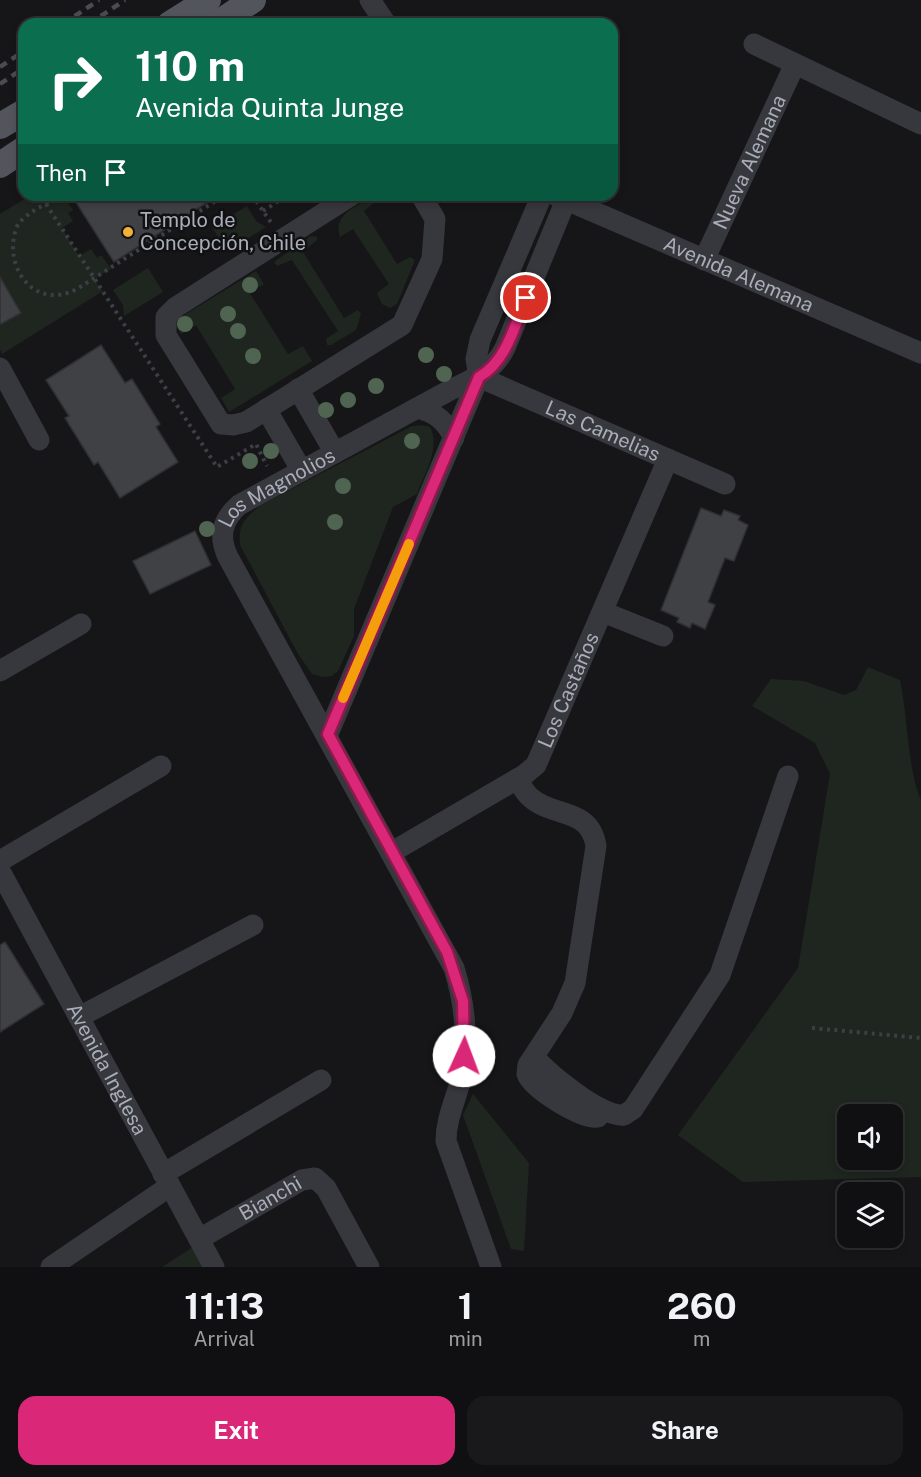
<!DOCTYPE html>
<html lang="en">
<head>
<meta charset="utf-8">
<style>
	:root { --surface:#101012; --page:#19191b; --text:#f1f3f6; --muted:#9c9d9f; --line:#303032; --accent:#db2777 }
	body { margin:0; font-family:"Public Sans",sans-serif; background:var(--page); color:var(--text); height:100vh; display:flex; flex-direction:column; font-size:22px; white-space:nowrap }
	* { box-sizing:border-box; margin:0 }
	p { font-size:20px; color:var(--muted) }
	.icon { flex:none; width:33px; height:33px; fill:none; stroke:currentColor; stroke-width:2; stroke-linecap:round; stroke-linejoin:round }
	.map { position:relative; height:1267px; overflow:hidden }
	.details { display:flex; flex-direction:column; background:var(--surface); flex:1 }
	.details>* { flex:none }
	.hud { position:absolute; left:18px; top:18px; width:600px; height:183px; border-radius:18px; box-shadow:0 3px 9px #0003,0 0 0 2px var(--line); background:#0b6e4f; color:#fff; overflow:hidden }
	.buttons { position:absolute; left:837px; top:1104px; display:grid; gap:12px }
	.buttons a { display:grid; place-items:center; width:66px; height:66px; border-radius:12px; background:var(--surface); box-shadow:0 3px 9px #0003,0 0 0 2px var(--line); font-size:30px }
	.pin { position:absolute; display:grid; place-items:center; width:51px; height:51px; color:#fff; margin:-26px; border:3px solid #fff; border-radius:50%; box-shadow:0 2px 6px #0007 }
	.me { position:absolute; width:66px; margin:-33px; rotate:2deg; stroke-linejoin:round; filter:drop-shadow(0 0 4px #0008) }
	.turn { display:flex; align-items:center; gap:21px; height:126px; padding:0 18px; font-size:27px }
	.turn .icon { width:78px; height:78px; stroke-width:2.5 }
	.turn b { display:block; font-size:42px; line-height:51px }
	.then { display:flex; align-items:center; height:57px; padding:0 18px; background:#0003; gap:12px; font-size:22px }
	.eta { display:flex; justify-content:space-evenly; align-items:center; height:102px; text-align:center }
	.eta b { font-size:36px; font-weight:700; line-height:42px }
	.button { display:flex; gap:12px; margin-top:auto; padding:12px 18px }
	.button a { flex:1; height:69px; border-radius:18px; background:var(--accent); color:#fff; font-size:24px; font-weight:700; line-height:69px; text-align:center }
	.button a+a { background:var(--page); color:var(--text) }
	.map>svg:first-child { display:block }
</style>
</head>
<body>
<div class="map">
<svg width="921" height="1267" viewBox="0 0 921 1267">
	<rect width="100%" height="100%" fill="#161618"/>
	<!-- green -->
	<g fill="#1e261f" fill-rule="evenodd">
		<path d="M31,195h32l10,15 -5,3 5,8 -11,7 17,28 12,-7 6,9 4,-3 10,14 -17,10 9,12 -101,63 -2,-5v-135z"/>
		<path d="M370,198l5,4 -11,9 33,53 13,-7 5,3 -18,44 -7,4 -8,-4 -5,-11 12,-9 -36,-55 -13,8c-7,-22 14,-29 30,-39z"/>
		<path d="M247,206l9,15 10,6 -39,24 -15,-24z"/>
		<path d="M311,236l6,1v3l-14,12 41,66 14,-8 3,4 -5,16 -25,15h-4l-1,-6 12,-8 -46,-71 -15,6 -3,-4z"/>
		<path d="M148,268l15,24 -39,24 -1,-11 -10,-15z"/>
		<path d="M256,271l8,13 -14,9 38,61 15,-8 9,15 -83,51 -8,-14 14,-9 -39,-64 -15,9 -8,-12z"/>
		<path d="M422,425l8,2c11,21 -6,47 -13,67l-24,13 -39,102v27l-16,35 -6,5 -10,1 -10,-3 -14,-20 -58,-109c-2,-21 5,-27 21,-40l151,-79z"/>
		<path d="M868,667l32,13c8,37 7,88 21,120v377l-178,5 -65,-47 120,-167 32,-194 -15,-31 -63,-37 19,-27 33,2 40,14 12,-5zM848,1114h44v46h-44z"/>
		<path d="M473,1094l56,69 -5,88 -13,-2 -48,-134z"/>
		<path d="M193,1247l11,20h-42z"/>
	</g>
	<!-- building -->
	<g fill="#404145" stroke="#303034" stroke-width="1.5">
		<path d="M74,195h130l4,7 -94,60 -42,-66z"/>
		<path d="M0,277l21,36 -20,11 -1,-1z"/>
		<path d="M101,345l24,38 7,-4 28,45 -4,3 22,35 -58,36 -22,-36 -4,3 -29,-47 4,-2 -23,-36z"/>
		<path d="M701,508l20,8 3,-6 16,6 -2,4 10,5 -14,36 -9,-3 -17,44 7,3 -10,24 -13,-6 -2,5 -13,-6 2,-4 -18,-8z"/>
		<path d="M195,531l16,34 -61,29 -17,-33z"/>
		<path d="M5,942l39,62 -44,28v-87z"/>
	</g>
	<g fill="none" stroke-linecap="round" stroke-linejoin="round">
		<!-- path -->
		<g stroke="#3d3f44" stroke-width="4" stroke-dasharray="3 4.5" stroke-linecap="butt">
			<path d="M61,195c-14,9 -32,16 -43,29 -18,40 15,88 59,65l148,-94"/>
			<path d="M252,195l20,29"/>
			<path d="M46,204l171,263 39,-23 11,22"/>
			<path d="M263,211l25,-16"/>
			<path d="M812,1028l109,10"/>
		</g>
		<!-- minor -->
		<g stroke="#37383d" stroke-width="21">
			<path d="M370,0l16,24"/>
			<path d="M754,44l167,80"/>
			<path d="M352,195l-176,112 -10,10v18l55,89 12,1 13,-3 156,-97 30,-66 3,-40 -14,-24"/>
			<path id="s1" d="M555,195l366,158"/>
			<path id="s2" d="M704,260l91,-196"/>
			<path d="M0,368l39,72"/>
			<path id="s3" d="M479,377l246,107"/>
			<path d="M298,389l37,64"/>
			<path d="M417,408c18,4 29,13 37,30"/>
			<path d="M266,409l36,62"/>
			<path d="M603,612l60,24"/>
			<path d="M0,671l81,-47"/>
			<path d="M328,734l151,-357 -3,-18 4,-19 62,-145"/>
			<path d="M517,779c4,6 8,14 14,19 23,20 59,9 65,48l-21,137 -13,30 -34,52 -1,9c5,15 56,46 71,43"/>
			<path id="s4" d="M392,852l132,-77 12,-10 132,-306"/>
			<path d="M0,861l161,-95"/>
			<path id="s5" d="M0,871l214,396"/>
			<path d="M79,1017l174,-92"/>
			<path d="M534,1057c15,17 68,61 90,58l9,-6 87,-134 68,-199"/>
			<path d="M163,1174l158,-94"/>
			<path id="s6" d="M199,1239l103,-59 13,-2 11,10 43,79"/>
			<path d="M51,1267l119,-81"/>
			<path id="s7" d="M491,1267l-45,-126c0,-23 10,-41 15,-63 8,-37 4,-74 -7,-110l-226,-411c-10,-21 -6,-37 11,-52l213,-116c23,-11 41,-17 53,-41l61,-148"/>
		</g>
		<!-- major -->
		<g stroke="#53555c" stroke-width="26">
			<path d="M170,24l38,-24"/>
			<path d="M217,24l36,-24"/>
			<path d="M0,126l24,-14"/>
			<path d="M0,165l24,-16"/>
		</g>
		<!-- rail -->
		<g stroke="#4a4c52" stroke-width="4.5" stroke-dasharray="8 6" stroke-linecap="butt">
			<path d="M63,24l36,-24"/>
			<path d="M89,24l36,-24"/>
			<path d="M0,67l24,-16"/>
			<path d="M0,84l24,-16"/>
		</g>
	</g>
	<!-- trees -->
	<g fill="#506452">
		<circle cx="250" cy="285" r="8"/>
		<circle cx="228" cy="314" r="8"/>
		<circle cx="185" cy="324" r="8"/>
		<circle cx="238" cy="331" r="8"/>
		<circle cx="426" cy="355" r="8"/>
		<circle cx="253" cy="356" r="8"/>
		<circle cx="444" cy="374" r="8"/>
		<circle cx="376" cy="386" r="8"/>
		<circle cx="348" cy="400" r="8"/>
		<circle cx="326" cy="410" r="8"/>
		<circle cx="412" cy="441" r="8"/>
		<circle cx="271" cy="451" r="8"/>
		<circle cx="250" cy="461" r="8"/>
		<circle cx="343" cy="486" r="8"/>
		<circle cx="335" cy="522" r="8"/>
		<circle cx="207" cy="529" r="8"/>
	</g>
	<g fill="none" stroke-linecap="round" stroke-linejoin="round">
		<!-- route casing -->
		<g stroke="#8e194d" stroke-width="15">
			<path id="route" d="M464,1056l-1,-55 -16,-49 -119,-218 151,-357c27,-15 36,-52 47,-79"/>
		</g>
		<!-- route -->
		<use href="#route" stroke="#db2777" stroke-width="10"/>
		<!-- slow -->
		<path stroke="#f59e0b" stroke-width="10" d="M343,698l66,-154"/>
	</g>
	<!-- markers -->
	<circle fill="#f2b134" stroke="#111113" stroke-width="2" cx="128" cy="232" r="6"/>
	<g text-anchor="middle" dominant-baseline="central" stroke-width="5" stroke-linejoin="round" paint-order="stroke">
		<!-- street labels -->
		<g font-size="20" fill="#a8adb8" stroke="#111113">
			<text stroke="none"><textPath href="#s2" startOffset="108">Nueva Alemana</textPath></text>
			<text stroke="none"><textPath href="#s1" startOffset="200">Avenida Alemana</textPath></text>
			<text stroke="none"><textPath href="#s3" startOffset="135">Las Camelias</textPath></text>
			<text stroke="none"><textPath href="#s7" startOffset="878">Los Magnolios</textPath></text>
			<text stroke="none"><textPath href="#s4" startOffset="250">Los Castaños</textPath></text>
			<text stroke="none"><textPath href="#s5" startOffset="225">Avenida Inglesa</textPath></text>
			<text stroke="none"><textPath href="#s6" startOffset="82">Bianchi</textPath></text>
		</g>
		<!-- poi labels -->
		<g font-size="20" fill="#a8adb8" stroke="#111113" text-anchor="start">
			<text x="140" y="220">Templo de<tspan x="140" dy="23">Concepción, Chile</tspan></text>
		</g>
	</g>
</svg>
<div class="buttons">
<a><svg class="icon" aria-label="sound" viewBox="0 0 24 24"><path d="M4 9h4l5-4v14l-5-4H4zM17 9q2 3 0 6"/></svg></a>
<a><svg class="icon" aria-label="layers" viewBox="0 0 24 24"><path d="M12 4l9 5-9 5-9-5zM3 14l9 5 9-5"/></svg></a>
</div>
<div class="pin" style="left:526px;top:298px;background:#d93025"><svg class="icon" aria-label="arrive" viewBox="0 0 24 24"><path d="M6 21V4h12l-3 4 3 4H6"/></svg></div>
<svg class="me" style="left:464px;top:1056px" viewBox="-20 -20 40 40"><circle r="19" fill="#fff"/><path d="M0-13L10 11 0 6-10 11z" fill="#db2777"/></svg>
<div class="hud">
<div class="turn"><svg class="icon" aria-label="right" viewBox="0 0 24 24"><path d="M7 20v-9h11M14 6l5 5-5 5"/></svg><div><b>110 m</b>Avenida Quinta Junge</div></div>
<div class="then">Then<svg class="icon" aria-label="arrive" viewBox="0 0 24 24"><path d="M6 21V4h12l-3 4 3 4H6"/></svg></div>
</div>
</div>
<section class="details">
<div class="eta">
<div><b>11:13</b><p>Arrival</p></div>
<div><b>1</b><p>min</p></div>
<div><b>260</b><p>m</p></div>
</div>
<div class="button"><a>Exit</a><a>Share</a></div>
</section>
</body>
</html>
